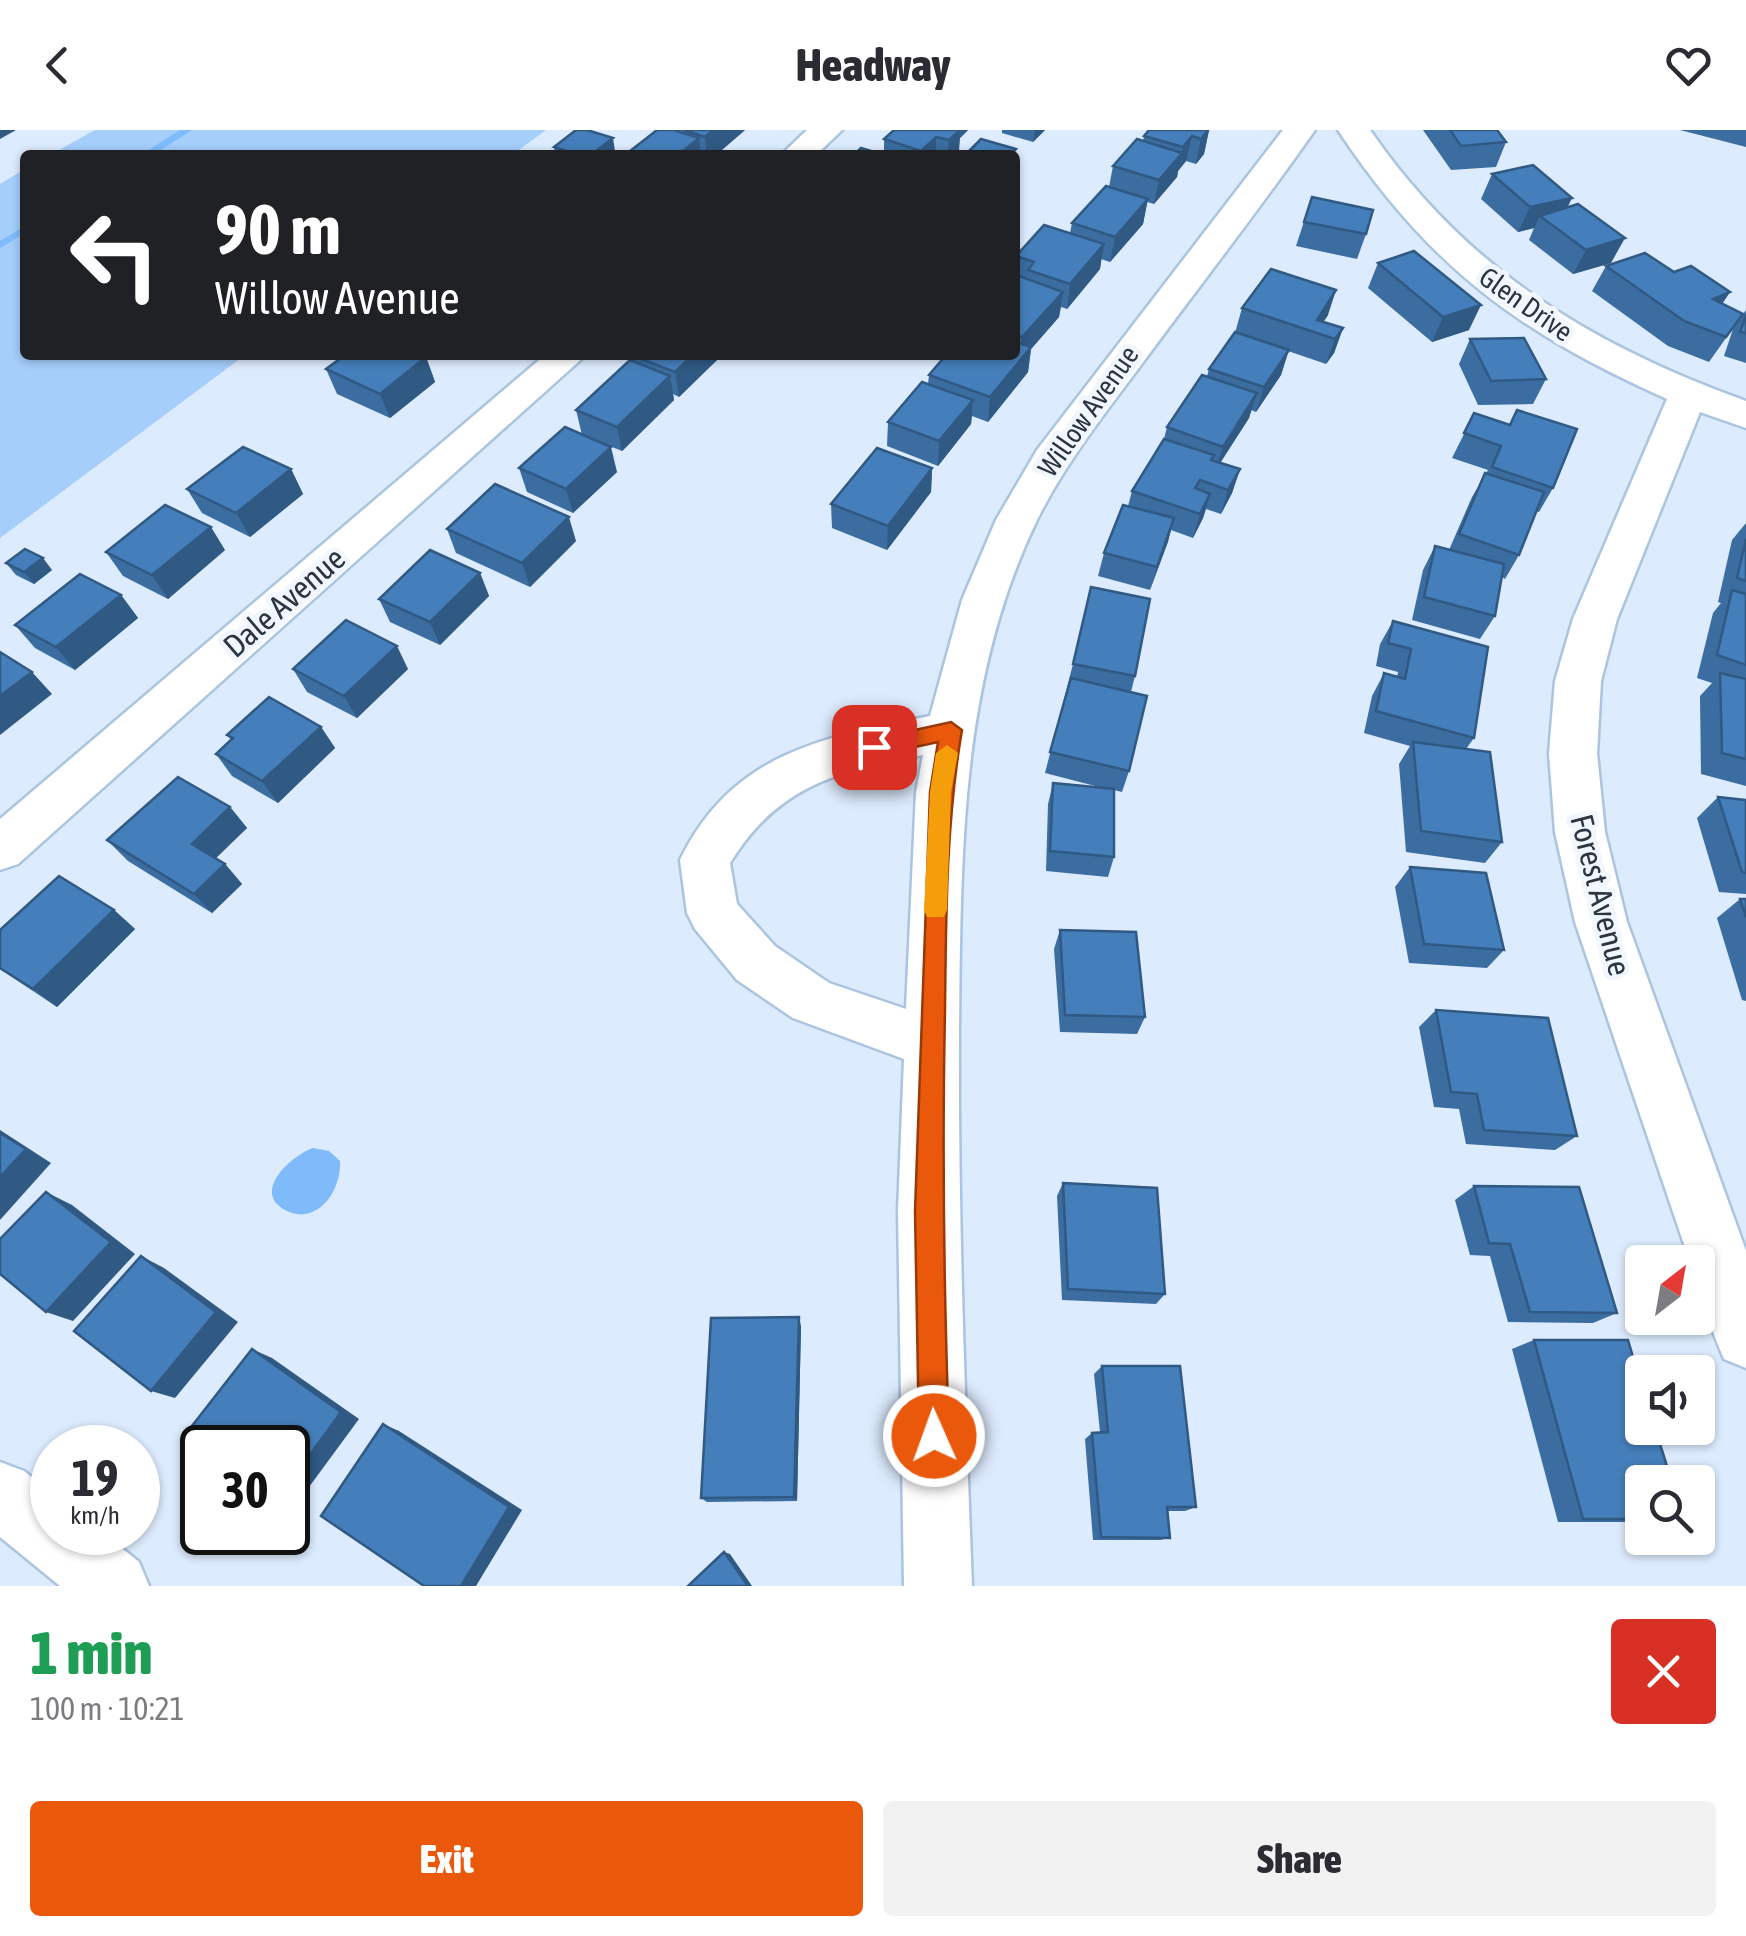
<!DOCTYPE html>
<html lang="en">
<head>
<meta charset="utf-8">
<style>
	:root { --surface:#fff; --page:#f2f2f3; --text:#2b2b33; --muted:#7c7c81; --accent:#ea580c }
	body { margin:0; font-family:"Asap Condensed",sans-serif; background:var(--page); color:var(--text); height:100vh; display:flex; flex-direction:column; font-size:38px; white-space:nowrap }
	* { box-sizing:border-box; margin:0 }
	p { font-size:32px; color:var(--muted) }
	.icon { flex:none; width:55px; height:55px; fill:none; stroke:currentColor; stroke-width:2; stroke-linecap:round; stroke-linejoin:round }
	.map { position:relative; height:1456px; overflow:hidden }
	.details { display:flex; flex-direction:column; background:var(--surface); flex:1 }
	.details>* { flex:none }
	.guide { position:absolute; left:20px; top:20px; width:1000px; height:210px; border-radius:10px; box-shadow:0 2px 8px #0004; background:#202124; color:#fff; overflow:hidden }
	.needle { width:65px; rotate:31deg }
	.buttons { position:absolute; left:1625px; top:1115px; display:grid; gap:20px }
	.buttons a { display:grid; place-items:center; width:90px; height:90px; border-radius:10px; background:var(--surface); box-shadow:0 2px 8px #0004; font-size:50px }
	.speed { position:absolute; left:30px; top:1295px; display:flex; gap:20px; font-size:50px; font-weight:700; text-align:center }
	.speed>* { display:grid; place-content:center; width:130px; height:130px; border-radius:50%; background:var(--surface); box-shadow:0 2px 8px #0004; line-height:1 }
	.speed small { font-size:25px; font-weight:400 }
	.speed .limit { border:5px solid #111; border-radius:15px; background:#fff; color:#111 }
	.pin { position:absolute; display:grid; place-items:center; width:85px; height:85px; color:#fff; margin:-42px; border-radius:20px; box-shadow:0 5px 15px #0006 }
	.me { position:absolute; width:110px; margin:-55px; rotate:358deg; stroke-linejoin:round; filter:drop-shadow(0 0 8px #0008) }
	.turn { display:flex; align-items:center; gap:35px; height:210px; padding:0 30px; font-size:45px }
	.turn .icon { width:130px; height:130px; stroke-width:2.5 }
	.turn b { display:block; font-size:70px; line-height:85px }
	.round { display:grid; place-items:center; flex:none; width:105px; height:105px; border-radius:10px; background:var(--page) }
	.headline { display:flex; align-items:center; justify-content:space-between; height:170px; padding:0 30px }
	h1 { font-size:60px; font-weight:800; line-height:75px; color:#1e9e55 }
	.action { display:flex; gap:20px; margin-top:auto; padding:20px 30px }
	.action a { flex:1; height:115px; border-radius:10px; background:var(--accent); color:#fff; font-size:40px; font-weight:800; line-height:115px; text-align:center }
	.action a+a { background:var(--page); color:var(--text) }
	header { display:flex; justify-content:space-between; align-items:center; height:130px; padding:0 30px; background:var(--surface); font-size:45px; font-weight:800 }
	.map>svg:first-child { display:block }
</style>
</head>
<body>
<header><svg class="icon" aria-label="back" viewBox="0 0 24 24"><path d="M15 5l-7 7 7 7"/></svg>Headway<svg class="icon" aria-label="heart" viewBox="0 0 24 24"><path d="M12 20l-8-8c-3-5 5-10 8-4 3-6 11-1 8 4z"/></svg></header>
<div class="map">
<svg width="1746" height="1456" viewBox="0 0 1746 1456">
	<rect width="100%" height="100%" fill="#dcebfd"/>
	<!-- green -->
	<g fill="#a5cefb">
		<path d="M95,0h451l-34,25h-462z"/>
		<path d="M25,39v186h220l-245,183v-354z"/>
	</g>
	<!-- water -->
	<path fill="#7fbbfb" d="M313,1018l16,3 11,10c2,27 -21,65 -53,50 -38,-18 5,-56 26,-63z"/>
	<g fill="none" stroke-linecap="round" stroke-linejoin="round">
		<!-- stream -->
		<g fill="#7fbbfb" fill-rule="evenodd">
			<path d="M180,0h12l-39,25h-12z"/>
			<path d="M25,96v7l-25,15v-7z"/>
		</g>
		<!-- minor casing -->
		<g stroke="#abc4e0" stroke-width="5">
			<g id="minor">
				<path d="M807,0h35l-26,25h-35z"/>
				<path d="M1283,0h32c-57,81 -118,159 -177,239 -36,48 -73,95 -100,149 -79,161 -77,338 -79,513 -1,185 6,370 13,555h-68l-6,-375 6,-152 -111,-41 -56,-38 -42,-51 -8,-16 -7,-53c52,-107 143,-123 250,-144l32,-116 34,-80 41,-70zM923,625l-7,37 -10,217 -77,-26 -54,-37 -38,-42 -7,-41c48,-78 108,-92 193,-108z"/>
				<path d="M1338,0h32c95,138 220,215 376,271v27l-46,-16 -83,207 -16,62 -4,72 8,79 22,90 119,329v117l-22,-9c-13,-31 -26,-63 -26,-97h-8l-115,-340 -20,-90 -6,-79 6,-72 18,-62 94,-220c-148,-66 -239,-133 -329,-269z"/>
				<path d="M545,225h41l-568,509 -18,6v-51z"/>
				<path d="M0,1332l24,9 28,23v38h50l37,30 10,24h-89l-60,-49z"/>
			</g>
		</g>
		<!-- minor -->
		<use href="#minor" fill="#fff" fill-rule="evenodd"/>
	</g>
	<!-- wall -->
	<g fill="#3b6da1">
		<path d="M657,0h88l-29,25h-91z"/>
		<path d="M894,0h74l-8,8 -2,17h-74v-16z"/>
		<path d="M1002,0h43l-12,12 -31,-9z"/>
		<path d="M1209,0l-5,24 -8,10 -10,-3 -8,10 -1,6 -23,27 -7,-2 -4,22 -33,38 -9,-3 -1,10 -33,40 -6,-2 -2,10 -28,32 -3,23 -40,50 -16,-6 -1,8 -33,42 -51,-20 1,-24 40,-38 1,-9 86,-20 1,-99 54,-23 2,-10 37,-36 4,-21 30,-25 1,-5z"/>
		<path d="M1423,0h74l9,12 -10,25 -45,3z"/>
		<path d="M1680,0h66v17z"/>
		<path d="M554,17l61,4 -6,4h-54z"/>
		<path d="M1492,44l75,34 44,55 -38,11 -44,-34 5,-12 -16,4 -37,-33z"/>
		<path d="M1312,67l54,37 -9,25 -61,-13z"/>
		<path d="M1378,133l91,67 -37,12 -64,-54z"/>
		<path d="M1606,136l68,6 56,20 -8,12 21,10 -34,48 -41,-16 -76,-55z"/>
		<path d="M1242,178l86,7 -5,7 20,6 -9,25 -8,11 -38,-13 -7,24 -25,37 -5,-2 -2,8 -29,45 20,6 -8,24 -11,21 -15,-5 -3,9 -10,20 -22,-8 -21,60 -52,-14 6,-23 24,-47 4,-15 32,-52 3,-12 40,-51 2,-7 26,-36z"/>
		<path d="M1746,180v53l-22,-7 9,-27z"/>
		<path d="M1470,209l76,40 -13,25 -55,1 -19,-41z"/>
		<path d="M631,225h85l1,5 -38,37 -6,-3 1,6 -52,51 -40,-16 35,37 -44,41 -46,-21 -8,-24 63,-33 -6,-25 57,-49z"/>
		<path d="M426,227l9,25 -45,36 -53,-24 -11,-25z"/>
		<path d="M1517,280l36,78 -14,24 -3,-1 -17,44 -14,24 -3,-2 -7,39 -15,23 -68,-19 11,-50 12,-24 14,4 23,-53 16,-27 -36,-12 10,-20 12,-25 35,12z"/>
		<path d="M932,338l-1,24 -44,58 -55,-22 -1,-24z"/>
		<path d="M291,339l12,25 -53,43 -48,-24 -15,-24z"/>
		<path d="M1746,393v263l-45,-12 -1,-78 12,-13 -15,-5 16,-65 8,-10 -3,-1 14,-62z"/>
		<path d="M447,399l129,12 -46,46 -74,-34z"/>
		<path d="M225,420l-57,49 -45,-23 -17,-24z"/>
		<path d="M6,433l46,7 -18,14 -18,-9z"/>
		<path d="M480,443l9,23 -49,49 -50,-23 -11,-23z"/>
		<path d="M121,465l17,23 -63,52 -40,-22 -20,-23z"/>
		<path d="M1393,491l81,117 -8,11 36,93 -17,21 -79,-11 -7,-88 11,-18 -46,-13 8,-37 12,-23 13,4 1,-5 -22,-6 4,-22z"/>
		<path d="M1073,534l62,12 -4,16 -2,79 -7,21 -8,-2v67l-6,20 -62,-6 2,-67 5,-21 50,5 -58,-15z"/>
		<path d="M293,539h115l-51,49 -50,-26z"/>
		<path d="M321,597l14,21 -57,55 -46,-27 -16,-22 15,-14 -4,-5z"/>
		<path d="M1718,667l28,3v94l-27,-2 -22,-74z"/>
		<path d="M230,677l17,21 -32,30 10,6 17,20 -30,29 -84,-52 -21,-21z"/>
		<path d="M1410,737l94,83 -17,18 -78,-5 -14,-76z"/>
		<path d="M1740,769h6v102l-4,-1 -25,-82z"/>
		<path d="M114,780l21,19 -78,78 -57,-38v-39z"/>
		<path d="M1060,800l85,87 -8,17 -77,-2 -6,-83z"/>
		<path d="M1436,880l141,126 -22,14 -89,-6 -7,-35 -25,-2 -15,-80z"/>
		<path d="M1063,1053l102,111 -9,10 -94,-4 -5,-104z"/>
		<path d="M1474,1056l143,127 -24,10 -85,-1 -18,-66 -20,-1 -15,-55z"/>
		<path d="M801,1196l-4,175 -90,1 -6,-4z"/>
		<path d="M1534,1210l108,142v40h-84l-46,-173z"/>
		<path d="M1102,1236l94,141 -11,4h-17l2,27 -10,2h-67l-8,-101 7,-6 8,-1 -6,-58z"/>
	</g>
	<!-- shaded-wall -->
	<g fill="#305983">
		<path d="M0,0h16l-16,9z"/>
		<path d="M713,0h32l-29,25h-9l-2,-18z"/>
		<path d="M960,0l-1,24 -11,1 1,-15z"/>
		<path d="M961,0h7l-8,8z"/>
		<path d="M1035,0h10l-12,12z"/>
		<path d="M1209,0l-5,24 -8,10 5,-25z"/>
		<path d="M1192,6l-6,25 -8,10 -1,6 -23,27 5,-24 23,-27 1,-6z"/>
		<path d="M936,7v18h-15v-4z"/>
		<path d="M613,8l2,13 -6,4h-18z"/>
		<path d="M699,8l2,17h-23z"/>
		<path d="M1572,68l-12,25 -20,-7 -6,12 -16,4 12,-25z"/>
		<path d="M1148,69l-5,25 -33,38 5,-25z"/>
		<path d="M1625,108l-14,25 -38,11 13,-24z"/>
		<path d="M1104,114l-4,25 -33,40 3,-25z"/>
		<path d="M1336,160l-8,25 -12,18 1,-13z"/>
		<path d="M1063,162l-4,25 -28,32 -3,23 -40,50 2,-25 29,-36 3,-24z"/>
		<path d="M1730,162l-17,25v-18z"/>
		<path d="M1481,175l-12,25 -37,12 11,-25z"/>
		<path d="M1343,198l-9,25 -8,11 9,-25z"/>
		<path d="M1289,220l-8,25 -25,37 8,-25z"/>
		<path d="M693,225h23l1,5 -38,37 -4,-25z"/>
		<path d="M426,227l9,25 -45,36 -10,-24z"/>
		<path d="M670,246l4,24 -52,51 -5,-24z"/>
		<path d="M1257,263l-8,25 -34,53 8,-24z"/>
		<path d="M973,270l-2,24 -33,42 1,-25z"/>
		<path d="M611,317l6,25 -44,41 -7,-24z"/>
		<path d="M932,338l-1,24 -44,58 1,-24z"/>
		<path d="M291,339l12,25 -53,43 -14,-24z"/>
		<path d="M1240,339l-8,24 -11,21 7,-24z"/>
		<path d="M1210,364l-7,24 -10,20 7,-24z"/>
		<path d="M569,387l7,24 -46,46 -8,-24z"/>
		<path d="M1174,388l-6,24 -18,48 7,-23z"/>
		<path d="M211,397l14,23 -57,49 -16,-24z"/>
		<path d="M43,428l9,12 -18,14 -10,-12z"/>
		<path d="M480,443l9,23 -49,49 -10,-23z"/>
		<path d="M121,465l17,23 -63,52 -19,-23z"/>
		<path d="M397,516l11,23 -51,49 -13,-22z"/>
		<path d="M32,542l20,22 -52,41v-39z"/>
		<path d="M321,597l14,21 -57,55 -16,-22z"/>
		<path d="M230,677l17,21 -37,36 -18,-20z"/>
		<path d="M225,734l17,20 -30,29 -18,-19z"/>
		<path d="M114,780l21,19 -78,78 -24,-18z"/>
		<path d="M0,1000l51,33 -51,57z"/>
		<path d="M46,1062l26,13 63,49 -62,67 -27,-9z"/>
		<path d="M141,1126l23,12 74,54 -63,76 -24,-7z"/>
		<path d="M799,1187l2,9 -4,175 -3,-4z"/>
		<path d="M252,1219l20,9 87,61 -61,83 -10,-2v-15z"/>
		<path d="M383,1294l16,7 123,79 -46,76h-15z"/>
		<path d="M724,1422l6,2 22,32h-4z"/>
	</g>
	<!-- building -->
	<g fill="#457fbb" stroke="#305983" stroke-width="2.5">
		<path d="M576,0h11l26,8 -22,17h-12l-25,-8z"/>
		<path d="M657,0h17l25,8 -21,17h-53z"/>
		<path d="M684,0h29l-8,7z"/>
		<path d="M894,0h66l-11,10 -13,-3 -15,14 -37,-12z"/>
		<path d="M1149,0h59l-7,9 -9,-3 -9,11 -39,-11z"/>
		<path d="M1450,0h47l9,12 -45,4z"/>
		<path d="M981,9l35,10 -5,6h-46z"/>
		<path d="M1137,9l45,14 -23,27 -46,-14z"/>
		<path d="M861,18l23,7h-30z"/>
		<path d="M1533,35l39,33 -42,9 -38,-33z"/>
		<path d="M1106,56l42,13 -33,38 -43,-14z"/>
		<path d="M1312,67l61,13 -7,24 -62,-12z"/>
		<path d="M1578,74l47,34 -39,12 -46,-34z"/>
		<path d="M1044,95l60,19 -34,40 -42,-14 6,-8 -18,-6z"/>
		<path d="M1414,121l67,54 -38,12 -65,-54z"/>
		<path d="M1645,123l29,19 17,-6 39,26 -17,7 30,15 -17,23 -42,-16 -78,-55z"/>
		<path d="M1271,139l65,21 -19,30 26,8 -8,11 -93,-31z"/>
		<path d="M1019,146l44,16 -41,45 -7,-2v-55z"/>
		<path d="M1746,185v18l-6,-1z"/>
		<path d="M1235,202l54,18 -25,37 -55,-18z"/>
		<path d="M1524,208l22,41 -55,2 -21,-42z"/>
		<path d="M1015,212l16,5 -41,50 -61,-22 17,-20h69z"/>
		<path d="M345,225h77l4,2 -46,37 -54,-25z"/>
		<path d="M631,225h62l-18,17z"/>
		<path d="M630,230l40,16 -53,51 -41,-17z"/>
		<path d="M1202,245l55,18 -34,54 -56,-20z"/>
		<path d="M922,252l51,18 -34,41 -51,-19z"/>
		<path d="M1517,280l60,19 -24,59 -61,-21 9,-21 -37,-13 10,-20 36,12z"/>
		<path d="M565,297l46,20 -45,42 -47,-21z"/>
		<path d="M1164,309l50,16 -3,5 29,9 -12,21 -28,-10 -5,8 15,6 -10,20 -68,-23z"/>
		<path d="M243,317l48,22 -55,44 -49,-24z"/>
		<path d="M877,318l55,20 -44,58 -57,-22z"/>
		<path d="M1485,343l59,19 -25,63 -60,-21z"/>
		<path d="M495,354l74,33 -47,46 -75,-34z"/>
		<path d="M165,375l46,22 -59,48 -46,-23z"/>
		<path d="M1123,375l51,13 -17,49 -53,-14z"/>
		<path d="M1746,409v42l-9,-3z"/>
		<path d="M1435,416l69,18 -9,52 -71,-19z"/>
		<path d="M25,419l18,9 -19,14 -18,-9z"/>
		<path d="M430,420l50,23 -50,49 -51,-23z"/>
		<path d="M80,444l41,21 -65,52 -41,-22z"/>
		<path d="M1091,457l59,12 -15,77 -62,-12z"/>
		<path d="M1732,460l14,4v71l-29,-10z"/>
		<path d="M346,490l51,26 -53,50 -51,-27z"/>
		<path d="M1393,491l95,26 -14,91 -98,-27 8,-38 21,6 6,-30 -23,-6z"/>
		<path d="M0,522l32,20 -32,24z"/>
		<path d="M1720,543l26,6v80l-24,-6z"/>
		<path d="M1071,548l76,18 -18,75 -79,-19z"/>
		<path d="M269,567l52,30 -59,54 -46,-27 17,-16 -6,-3z"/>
		<path d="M1413,612l77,10 12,90 -81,-11z"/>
		<path d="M178,647l52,30 -38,37 33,20 -31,30 -87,-54z"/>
		<path d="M1053,653l61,6v68l-64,-6z"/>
		<path d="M1718,667l28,3v73l-4,-1z"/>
		<path d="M1410,737l76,6 18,77 -80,-6z"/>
		<path d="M59,746l55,34 -81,79 -33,-21v-38z"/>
		<path d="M1740,769h6v18z"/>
		<path d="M1060,800l76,2 9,85 -80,-2z"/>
		<path d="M1436,880l112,8 29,118 -93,-6 -7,-36 -26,-2z"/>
		<path d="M0,1003l26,16 -26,28z"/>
		<path d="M1063,1053l94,5 8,106 -97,-5z"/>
		<path d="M1474,1056l105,1 38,126 -87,-1 -20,-68 -21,-1z"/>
		<path d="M46,1062l65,50 -65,70 -46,-38v-35z"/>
		<path d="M141,1126l75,56 -65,79 -77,-60z"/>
		<path d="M799,1187l-5,180 -93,1 10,-180z"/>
		<path d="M1534,1210h94l14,48v40h13l17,54h-30v37h-59z"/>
		<path d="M252,1219l89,63 -53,73v-37h-79l-21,-17z"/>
		<path d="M1102,1236h78l16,141h-29l3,31 -69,-1 -9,-104 16,-1z"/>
		<path d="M383,1294l126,83 -48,79h-37l-103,-70z"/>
		<path d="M724,1422l24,34h-60z"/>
	</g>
	<!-- route -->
	<path fill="#ea580c" stroke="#983908" stroke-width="2.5" d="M951,592l11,8c-16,93 -16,187 -17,281 -3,142 -1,283 4,425l-5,10 -10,5 -11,-5 -4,-10 -4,-225 15,-419 8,-50 -64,14 -11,-9 11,-8z"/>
	<!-- slow -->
	<path fill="#f59e0b" d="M947,615l11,8 -7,39 -4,118 -3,7h-17l-3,-7 6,-118 6,-39z"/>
	<g text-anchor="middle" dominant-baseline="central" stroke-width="10" stroke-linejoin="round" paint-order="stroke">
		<!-- far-street labels -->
		<g font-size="28" fill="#2c3641" stroke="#f2f7fd">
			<text transform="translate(1526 174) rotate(35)">Glen Drive</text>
			<text transform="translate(1088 281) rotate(-55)">Willow Avenue</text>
		</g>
		<!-- street labels -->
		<g font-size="32" fill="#2c3641" stroke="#f2f7fd">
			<text transform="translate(284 472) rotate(-41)">Dale Avenue</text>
			<text transform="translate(1601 765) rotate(76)">Forest Avenue</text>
		</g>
	</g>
</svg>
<div class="buttons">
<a><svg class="needle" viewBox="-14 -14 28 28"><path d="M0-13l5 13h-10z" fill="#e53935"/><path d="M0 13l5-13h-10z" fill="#7c7c81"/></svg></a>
<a><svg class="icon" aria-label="sound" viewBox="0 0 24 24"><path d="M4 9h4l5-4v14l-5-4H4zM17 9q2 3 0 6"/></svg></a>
<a><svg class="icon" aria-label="search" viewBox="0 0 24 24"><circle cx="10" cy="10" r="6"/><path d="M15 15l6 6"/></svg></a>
</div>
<div class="speed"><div>19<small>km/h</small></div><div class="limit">30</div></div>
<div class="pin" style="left:874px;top:617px;background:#d93025"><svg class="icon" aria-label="arrive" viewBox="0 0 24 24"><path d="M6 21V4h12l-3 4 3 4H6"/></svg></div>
<svg class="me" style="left:934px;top:1306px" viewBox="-20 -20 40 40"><circle r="17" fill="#ea580c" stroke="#fff" stroke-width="3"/><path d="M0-11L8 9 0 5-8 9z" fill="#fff"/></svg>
<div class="guide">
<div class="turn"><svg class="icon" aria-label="left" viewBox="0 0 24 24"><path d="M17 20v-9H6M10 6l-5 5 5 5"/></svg><div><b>90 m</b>Willow Avenue</div></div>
</div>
</div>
<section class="details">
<div class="headline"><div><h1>1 min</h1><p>100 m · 10:21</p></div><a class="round" style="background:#d93025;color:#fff"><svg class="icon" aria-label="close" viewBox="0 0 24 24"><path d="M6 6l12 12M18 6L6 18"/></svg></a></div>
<div class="action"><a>Exit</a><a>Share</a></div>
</section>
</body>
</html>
